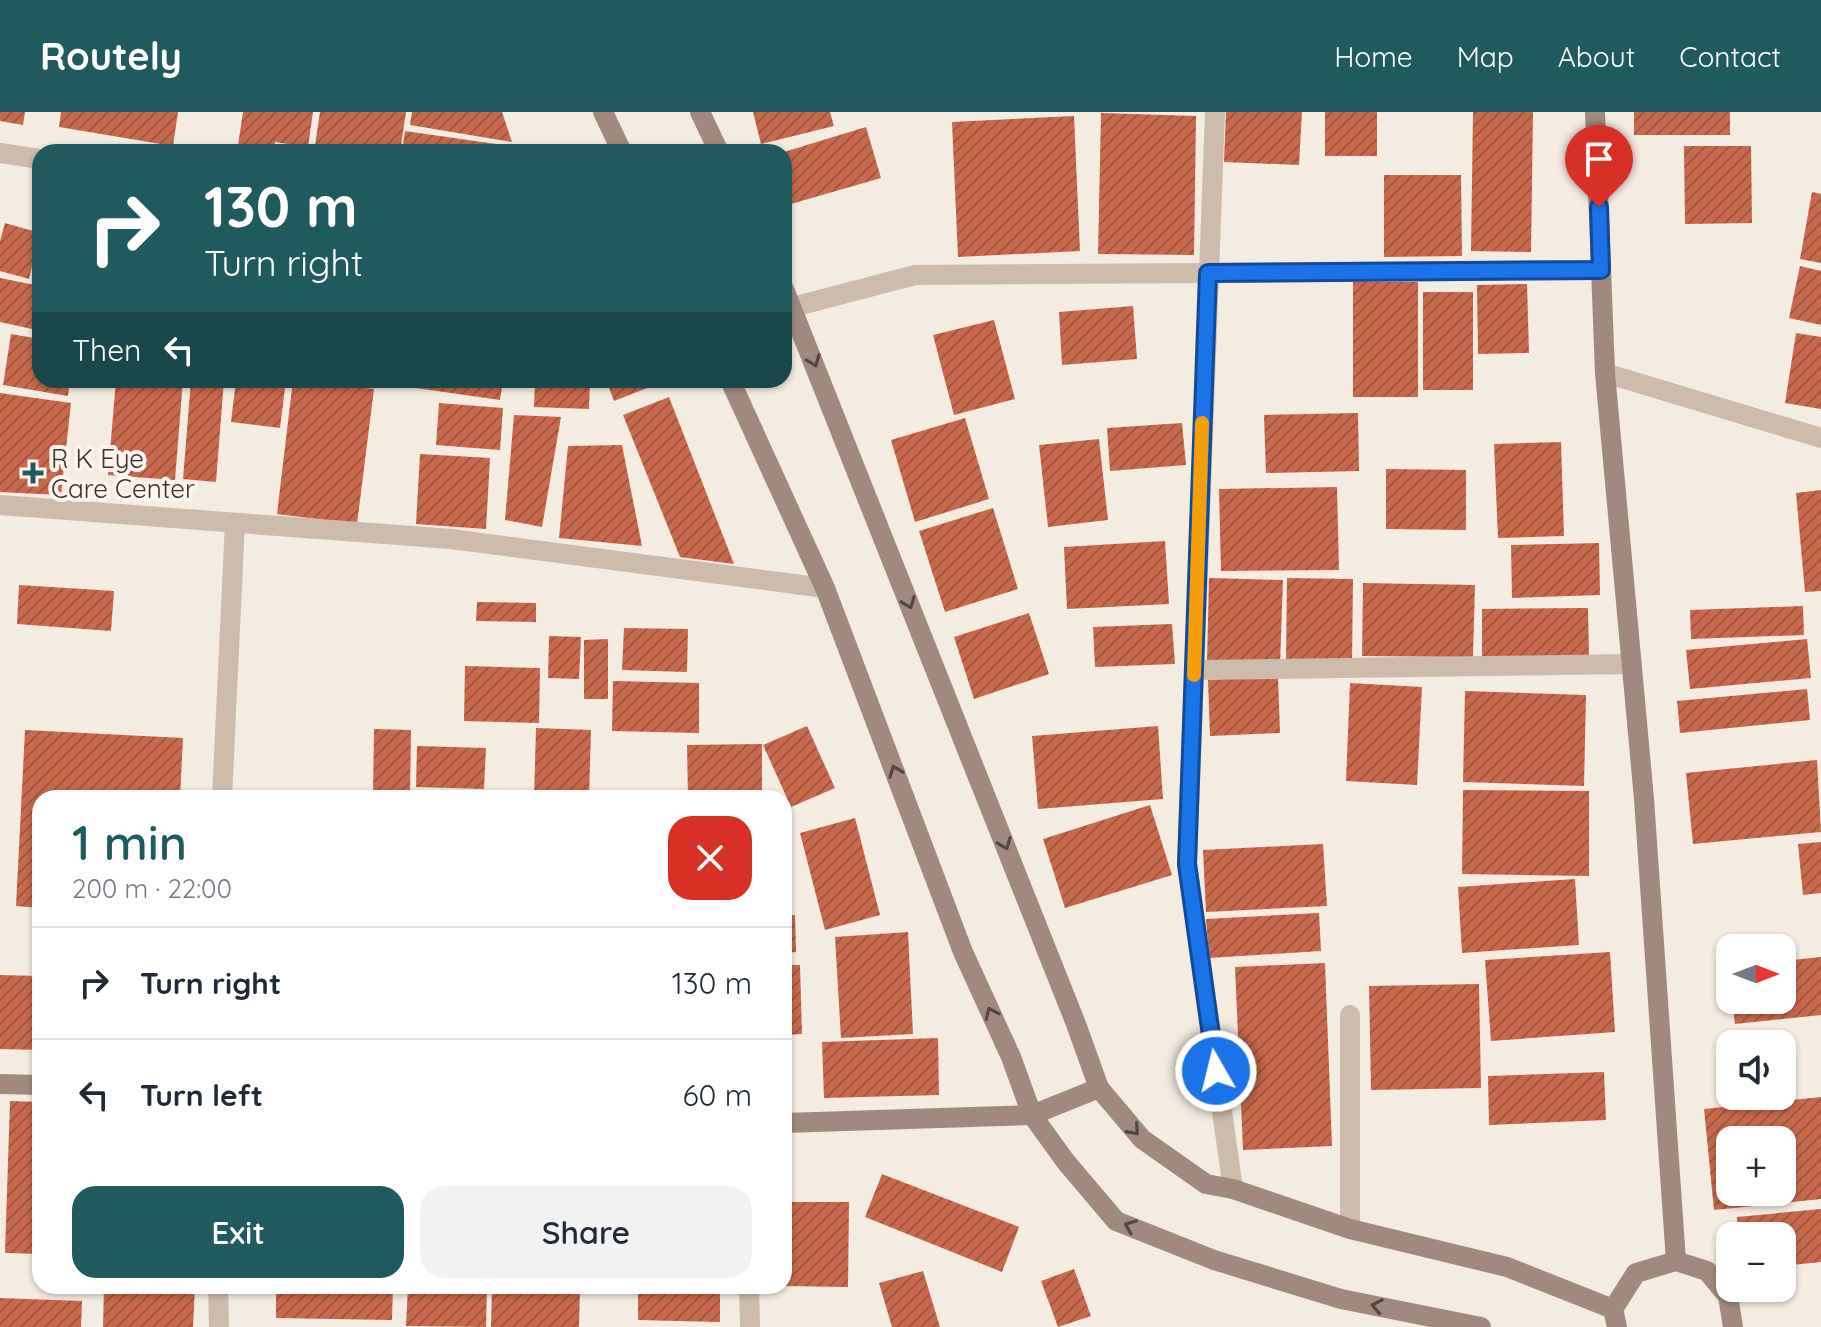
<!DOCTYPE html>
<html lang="en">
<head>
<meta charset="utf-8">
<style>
	:root { --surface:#fff; --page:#f2f2f3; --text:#1f2937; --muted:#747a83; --line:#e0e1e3; --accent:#1f5a5e }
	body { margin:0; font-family:Quicksand,sans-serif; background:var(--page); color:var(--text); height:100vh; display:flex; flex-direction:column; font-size:30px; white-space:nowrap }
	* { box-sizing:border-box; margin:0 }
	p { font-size:26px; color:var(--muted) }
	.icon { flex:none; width:44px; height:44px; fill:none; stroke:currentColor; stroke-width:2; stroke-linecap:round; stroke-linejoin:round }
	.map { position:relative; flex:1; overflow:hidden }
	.side { position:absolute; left:32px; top:678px; width:760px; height:504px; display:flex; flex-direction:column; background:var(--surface); border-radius:24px; box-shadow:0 2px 6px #0004 }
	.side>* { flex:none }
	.top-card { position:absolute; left:32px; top:32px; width:760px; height:244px; border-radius:24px; box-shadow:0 2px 6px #0004; background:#1f5a5e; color:#fff; overflow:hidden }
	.needle { width:52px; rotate:90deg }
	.controls { position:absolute; left:1716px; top:822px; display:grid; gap:16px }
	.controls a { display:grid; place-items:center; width:80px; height:80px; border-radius:16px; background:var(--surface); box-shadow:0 2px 6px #0004; font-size:40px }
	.pin { position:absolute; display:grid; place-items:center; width:68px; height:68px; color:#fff; margin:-82px -34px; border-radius:50% 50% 50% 0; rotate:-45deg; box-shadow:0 0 8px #0007 }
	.pin .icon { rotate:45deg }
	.me { position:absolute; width:88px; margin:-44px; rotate:352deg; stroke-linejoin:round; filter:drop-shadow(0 0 6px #0008) }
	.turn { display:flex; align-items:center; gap:28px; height:168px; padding:0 40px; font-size:36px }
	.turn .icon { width:104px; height:104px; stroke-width:2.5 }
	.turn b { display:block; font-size:56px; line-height:68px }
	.then { display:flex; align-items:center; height:76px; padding:0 40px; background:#0003; gap:16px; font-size:30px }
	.round { display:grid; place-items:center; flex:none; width:84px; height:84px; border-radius:24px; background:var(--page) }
	.head { display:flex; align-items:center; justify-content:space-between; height:136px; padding:0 40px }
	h1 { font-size:48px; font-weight:600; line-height:60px; color:var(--accent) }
	.button { display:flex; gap:16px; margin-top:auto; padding:16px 40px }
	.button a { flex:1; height:92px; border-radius:24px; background:var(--accent); color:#fff; font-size:32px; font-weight:600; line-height:92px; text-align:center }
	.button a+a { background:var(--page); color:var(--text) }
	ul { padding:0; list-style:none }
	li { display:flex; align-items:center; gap:24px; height:112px; padding:0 40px; border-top:2px solid var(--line) }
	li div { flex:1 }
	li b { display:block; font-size:30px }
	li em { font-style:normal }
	header { display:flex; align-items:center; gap:48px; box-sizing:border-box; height:112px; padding:0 40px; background:var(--accent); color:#fff }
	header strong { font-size:38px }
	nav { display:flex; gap:44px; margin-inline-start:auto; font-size:28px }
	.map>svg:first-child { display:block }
</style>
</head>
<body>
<header>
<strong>Routely</strong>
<nav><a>Home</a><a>Map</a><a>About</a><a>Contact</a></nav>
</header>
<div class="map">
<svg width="1821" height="1215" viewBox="0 0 1821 1215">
	<defs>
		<pattern id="building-hatch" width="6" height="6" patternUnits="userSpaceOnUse" patternTransform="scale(2)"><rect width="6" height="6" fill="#c8694b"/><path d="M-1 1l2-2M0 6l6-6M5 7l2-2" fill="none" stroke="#a4573f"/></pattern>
	</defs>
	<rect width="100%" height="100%" fill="#f4ebe1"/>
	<!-- building -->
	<g fill="url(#building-hatch)" fill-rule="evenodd">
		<path d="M0,0h25l-2,13 -23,-4z"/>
		<path d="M61,0h117l-5,34 -114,-19z"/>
		<path d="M243,0h70l-5,35 -33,-5 -1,10h-37z"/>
		<path d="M320,0h86l-6,40h-86z"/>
		<path d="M412,0h90l10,30 -102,-17z"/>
		<path d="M753,0h77l4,14 -73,18z"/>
		<path d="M1226,0h76l-3,53 -75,-3z"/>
		<rect x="1325" y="0" width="52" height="44"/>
		<path d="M1473,0h60l-2,140 -60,-1z"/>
		<rect x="1634" y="0" width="96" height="23"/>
		<path d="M1101,1l95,3 -2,139 -96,-1z"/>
		<path d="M1074,4l6,135 -122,6 -6,-135z"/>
		<path d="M866,15l15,51 -97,28v-54z"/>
		<path d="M405,19l133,19v2h-136z"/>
		<path d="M1684,34h67l1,77 -67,1z"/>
		<path d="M1384,63h77l1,81 -78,1z"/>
		<path d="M1812,80l9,2v69l-21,-4z"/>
		<path d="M5,111l35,10 -11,46 -29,-8v-30z"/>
		<path d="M1800,154l21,5v54l-32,-7z"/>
		<path d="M0,166l40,8 -8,43 -32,-7z"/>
		<rect x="1353" y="170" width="65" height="115"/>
		<path d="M1527,172l2,69 -51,1 -1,-69z"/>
		<rect x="1423" y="180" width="50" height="98"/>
		<path d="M1133,194l4,53 -75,6 -3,-53z"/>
		<path d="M994,208l21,79 -61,16 -21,-80z"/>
		<path d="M1796,221l25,4v72l-36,-6z"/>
		<path d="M11,222l29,5v41h30l-2,16 -65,-11z"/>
		<path d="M116,268h67l-8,100 -67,-5z"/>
		<path d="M191,268h33l-8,102 -33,-3z"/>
		<path d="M236,268h50l-6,48 -49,-6z"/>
		<path d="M293,268l81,9 -17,135 -80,-10z"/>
		<path d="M360,268h143l-3,20z"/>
		<path d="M535,268h55l-1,29 -55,-2z"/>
		<path d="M606,268h53l1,3 -46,18z"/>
		<path d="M0,281l71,10 -10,92 -61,-3z"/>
		<path d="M669,285l65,167 -54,-7 -57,-142z"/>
		<path d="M439,291l64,5 -3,42 -64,-5z"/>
		<path d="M1358,301l1,58 -93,2 -2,-58z"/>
		<path d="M514,303l47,2 -19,110 -37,-7z"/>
		<path d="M965,306l24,81 -74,23 -24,-82z"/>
		<path d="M1182,311l4,42 -76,6 -3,-43z"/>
		<path d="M1099,327l9,81 -60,7 -9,-82z"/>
		<path d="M1561,330l3,94 -66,2 -4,-94z"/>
		<path d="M622,333l20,101 -83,-8 9,-92z"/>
		<path d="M420,342l70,4 -4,71 -70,-5z"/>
		<path d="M1386,357l80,1v60l-80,-1z"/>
		<path d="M1337,375l2,83 -118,1 -2,-82z"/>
		<path d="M1821,378v101l-16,1 -9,-99z"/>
		<path d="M993,396l25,81 -73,23 -26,-81z"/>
		<path d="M1165,429l4,63 -102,5 -3,-62z"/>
		<path d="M1599,431l1,52 -88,3 -1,-53z"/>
		<path d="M1209,466l74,2 -3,85 -73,-2z"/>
		<path d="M1287,466l66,1 -1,82 -66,-1z"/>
		<path d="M1363,471l112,2 -2,72 -111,-1z"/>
		<path d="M19,473l95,6 -3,40 -94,-7z"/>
		<path d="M477,490l59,1v19l-60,-1z"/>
		<path d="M1803,494l1,29 -113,4 -1,-29z"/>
		<path d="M1588,496l1,48 -107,1v-48z"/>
		<path d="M1029,501l20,61 -75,25 -20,-62z"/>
		<path d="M1172,512l3,40 -80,3 -2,-40z"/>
		<path d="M624,516l64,1 -1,43 -65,-2z"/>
		<path d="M549,524l32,1 -2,42 -31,-1z"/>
		<path d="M608,527v60h-24v-59z"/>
		<path d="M1807,527l4,39 -121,11 -4,-39z"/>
		<path d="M465,554l75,2 -1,55 -75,-2z"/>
		<path d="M1278,564l2,57 -70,3 -2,-56z"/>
		<path d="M613,569l86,2v50l-87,-2z"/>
		<path d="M1350,571l72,4 -5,98 -71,-4z"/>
		<path d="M1807,577l3,31 -130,13 -3,-32z"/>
		<path d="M1465,579l121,4 -2,91 -121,-4z"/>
		<path d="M807,614l28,62 -44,19 -28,-62z"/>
		<path d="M1158,614l5,73 -125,10 -6,-73z"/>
		<path d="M536,616l55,2 -2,68h-55z"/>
		<path d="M374,617l37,1 -1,64 -37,-1z"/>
		<path d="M25,618l158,8 -3,60h-140v110l-24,-2z"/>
		<path d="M762,632v54h-74l-1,-53z"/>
		<path d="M417,634l69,2 -2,41 -68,-2z"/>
		<path d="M1817,648l4,72 -128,12 -7,-71z"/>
		<path d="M1463,678l126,1v85l-127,-2z"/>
		<path d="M1150,693l22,70 -107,33 -22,-69z"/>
		<path d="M855,706l25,97 -55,15 -25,-97z"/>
		<path d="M1821,730v51l-18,2 -5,-51z"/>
		<path d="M1323,732l4,62 -121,6 -3,-62z"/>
		<path d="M1575,767l4,66 -117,8 -4,-66z"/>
		<path d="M1319,801l2,38 -112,7 -3,-39z"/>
		<path d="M795,803l1,37 -12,1v-37z"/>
		<path d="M908,820l5,102 -72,4 -6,-101z"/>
		<path d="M1610,840l5,80 -124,9 -6,-81z"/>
		<path d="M1821,845v58l-86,9 -3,-24h50v-39z"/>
		<path d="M1325,851l7,183 -89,4 -8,-183z"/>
		<path d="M784,853h16l2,69 -18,1z"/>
		<path d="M0,863l40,1v74l-40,-1z"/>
		<path d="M1479,872l2,104 -110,2 -2,-104z"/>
		<path d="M938,926l1,57 -115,3 -2,-56z"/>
		<path d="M1604,960l2,48 -117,5 -1,-49z"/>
		<path d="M1821,985v102l-107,11 -10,-101zM1730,1028h52v52h-52z"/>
		<path d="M10,989l30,1v152l-35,-1z"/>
		<path d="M882,1062l137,53 -17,45 -137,-55z"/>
		<path d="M784,1090h65l-1,85 -64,-1z"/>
		<path d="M1821,1097v53l-39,4v-30h-44l-1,-19z"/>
		<path d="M1074,1157l17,47 -33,11 -17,-46z"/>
		<path d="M923,1159l17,56h-48l-13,-44z"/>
		<path d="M104,1174h91l-2,41h-90z"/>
		<path d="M276,1174h117l-1,34 -116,-2z"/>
		<path d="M408,1174h79l-1,41 -80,-1z"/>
		<path d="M492,1174h88l-1,41h-88z"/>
		<path d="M638,1174h82v36l-82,-2z"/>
		<path d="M0,1186l82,3 -1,26h-81z"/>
	</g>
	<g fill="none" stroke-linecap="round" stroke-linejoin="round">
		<!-- street -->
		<g stroke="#cdbbac" stroke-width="20">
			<path d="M1215,0l-28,752 46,325"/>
			<path d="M0,41l40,6"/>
			<path d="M793,195l122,-32 686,-5"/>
			<path d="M1605,261l216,65"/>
			<path d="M0,393l451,34 374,49"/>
			<path d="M1194,558l438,-6"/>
			<path d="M222,686l13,-275"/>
			<path d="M1350,903v214"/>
			<path d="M218,1174l1,41"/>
			<path d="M749,1174l1,41"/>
		</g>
		<!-- secondary -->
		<g stroke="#a18a7d" stroke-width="20">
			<path d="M603,0l19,40"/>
			<path d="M700,0l19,40"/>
			<path d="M1595,0l10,261 39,426 32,462"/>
			<path d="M784,177l292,735 23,64 43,51 64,45 27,5 117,40 157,38 106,42"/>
			<path d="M730,268l95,208 138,364 48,105 21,58 34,47 50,59 98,39 127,39 140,28"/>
			<path d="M0,972l40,1"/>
			<path d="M784,1011l248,-8 67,-27"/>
			<path d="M1617,1215l-4,-18 23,-36 40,-12 31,10 21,25 5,31"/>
		</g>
	</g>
	<!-- one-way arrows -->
	<defs><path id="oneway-chevron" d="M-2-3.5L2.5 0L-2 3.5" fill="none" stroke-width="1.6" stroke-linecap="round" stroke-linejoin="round" transform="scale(2)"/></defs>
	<g stroke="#544640">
		<use href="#oneway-chevron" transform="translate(814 249) rotate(68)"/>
		<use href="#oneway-chevron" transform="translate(909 491) rotate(68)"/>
		<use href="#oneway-chevron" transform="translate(895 659) rotate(-111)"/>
		<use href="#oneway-chevron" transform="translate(1005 732) rotate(68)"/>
		<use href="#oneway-chevron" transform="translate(991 901) rotate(-114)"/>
		<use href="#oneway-chevron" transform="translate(1134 1018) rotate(49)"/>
		<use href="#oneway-chevron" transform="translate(1130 1114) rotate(-158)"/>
		<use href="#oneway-chevron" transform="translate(1377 1194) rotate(-169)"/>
	</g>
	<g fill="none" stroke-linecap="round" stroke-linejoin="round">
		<!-- route casing -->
		<g stroke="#114b97" stroke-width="20">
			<path id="route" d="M1216,959l-29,-207 21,-591 393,-3 -2,-63"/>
		</g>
		<!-- route -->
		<use href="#route" stroke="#1a73e8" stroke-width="14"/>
		<!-- slow -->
		<path stroke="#f59e0b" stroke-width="14" d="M1194,563l8,-252"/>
	</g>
	<!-- markers -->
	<path fill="#1f5a5e" stroke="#fbf5ee" stroke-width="3" d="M29 349h8v8h8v8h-8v8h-8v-8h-8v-8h8z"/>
	<g text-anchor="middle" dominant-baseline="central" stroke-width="8" stroke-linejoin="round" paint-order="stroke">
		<!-- poi labels -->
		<g font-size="26" fill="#3b302b" stroke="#fbf5ee" text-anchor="start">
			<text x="51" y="346">R K Eye<tspan x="51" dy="30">Care Center</tspan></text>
		</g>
	</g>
</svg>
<div class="controls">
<a><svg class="needle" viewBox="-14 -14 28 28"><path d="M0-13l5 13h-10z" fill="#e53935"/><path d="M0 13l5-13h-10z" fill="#747a83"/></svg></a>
<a><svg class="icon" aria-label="sound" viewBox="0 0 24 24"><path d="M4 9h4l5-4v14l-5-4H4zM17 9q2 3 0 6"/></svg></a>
<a>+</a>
<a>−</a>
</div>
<div class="pin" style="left:1599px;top:95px;background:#d93025"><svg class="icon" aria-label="arrive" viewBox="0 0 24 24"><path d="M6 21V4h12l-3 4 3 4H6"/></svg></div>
<svg class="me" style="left:1216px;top:959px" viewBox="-20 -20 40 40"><circle r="17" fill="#1a73e8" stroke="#fff" stroke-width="3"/><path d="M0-11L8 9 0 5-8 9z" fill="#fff"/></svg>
<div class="top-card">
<div class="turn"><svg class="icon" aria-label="right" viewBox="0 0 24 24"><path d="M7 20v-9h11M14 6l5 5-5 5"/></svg><div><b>130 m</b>Turn right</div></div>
<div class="then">Then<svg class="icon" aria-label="left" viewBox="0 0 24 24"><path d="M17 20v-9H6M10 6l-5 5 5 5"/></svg></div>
</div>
<section class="side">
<div class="head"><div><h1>1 min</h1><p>200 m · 22:00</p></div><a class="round" style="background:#d93025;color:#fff"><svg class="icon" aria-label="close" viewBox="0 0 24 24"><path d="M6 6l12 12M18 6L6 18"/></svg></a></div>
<ul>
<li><svg class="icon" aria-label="right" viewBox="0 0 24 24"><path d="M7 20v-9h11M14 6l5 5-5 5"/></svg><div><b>Turn right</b></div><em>130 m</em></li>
<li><svg class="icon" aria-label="left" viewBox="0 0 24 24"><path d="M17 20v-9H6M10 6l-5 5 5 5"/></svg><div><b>Turn left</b></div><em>60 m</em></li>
</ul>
<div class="button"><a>Exit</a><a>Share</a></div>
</section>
</div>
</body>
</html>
